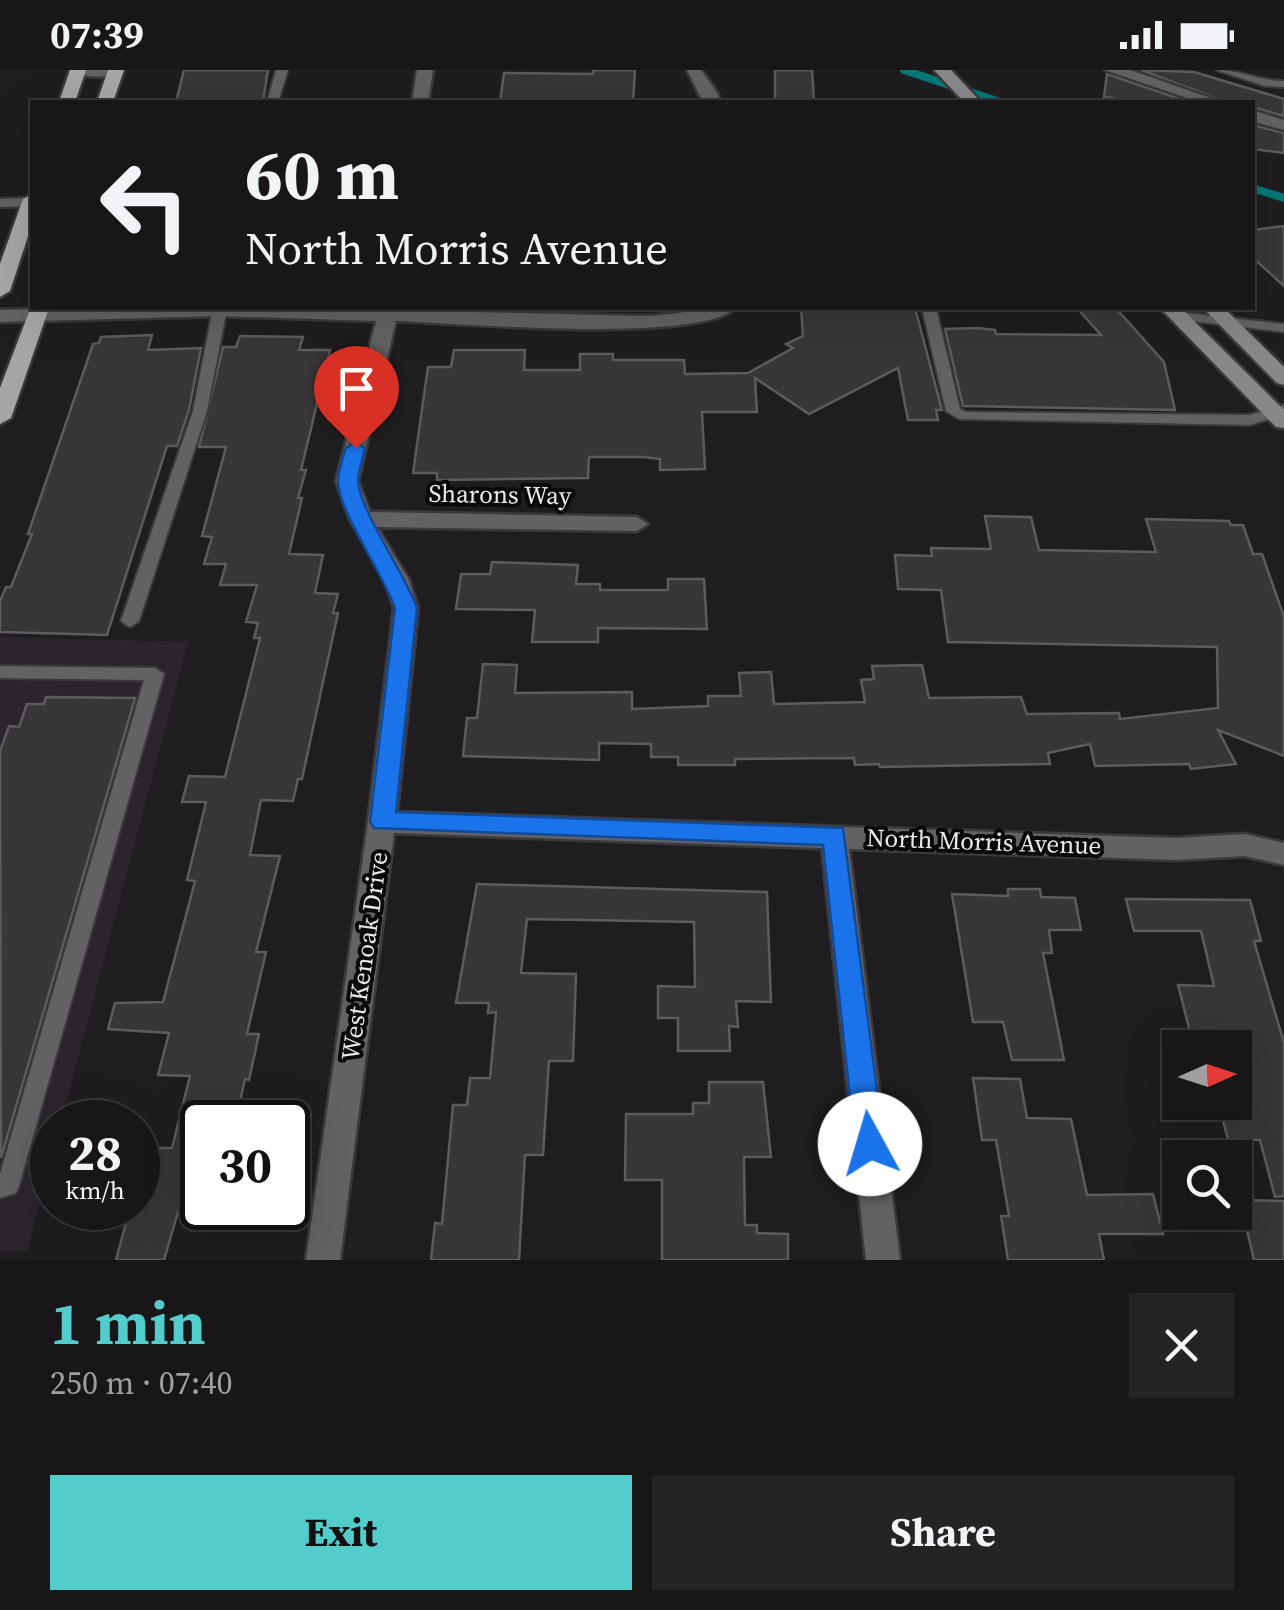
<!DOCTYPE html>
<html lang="en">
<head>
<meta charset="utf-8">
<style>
	:root { --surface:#181619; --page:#252326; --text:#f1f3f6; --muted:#9f9fa2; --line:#363538; --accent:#53cdcb }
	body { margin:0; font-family:"Source Serif 4",serif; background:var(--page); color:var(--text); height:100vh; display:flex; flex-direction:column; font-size:38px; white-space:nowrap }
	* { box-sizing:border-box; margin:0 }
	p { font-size:32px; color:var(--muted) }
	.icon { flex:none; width:55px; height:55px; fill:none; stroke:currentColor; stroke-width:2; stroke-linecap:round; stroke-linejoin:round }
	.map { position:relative; height:1190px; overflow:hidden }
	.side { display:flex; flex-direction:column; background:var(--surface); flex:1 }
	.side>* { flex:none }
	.guide { position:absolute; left:30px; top:30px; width:1225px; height:210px; border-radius:0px; box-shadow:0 10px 40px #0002,0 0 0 2px var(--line); background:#181619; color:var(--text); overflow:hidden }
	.needle { width:65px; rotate:87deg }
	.fabs { position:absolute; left:1162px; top:960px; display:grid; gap:20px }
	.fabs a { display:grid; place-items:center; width:90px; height:90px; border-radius:0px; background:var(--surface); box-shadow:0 10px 40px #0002,0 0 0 2px var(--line); font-size:50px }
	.speed { position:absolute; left:30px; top:1030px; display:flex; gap:20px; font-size:50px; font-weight:700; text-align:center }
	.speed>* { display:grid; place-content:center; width:130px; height:130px; border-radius:50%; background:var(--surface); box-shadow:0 10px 40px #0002,0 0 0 2px var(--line); line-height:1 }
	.speed small { font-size:25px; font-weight:400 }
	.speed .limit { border:5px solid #111; border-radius:15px; background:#fff; color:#111 }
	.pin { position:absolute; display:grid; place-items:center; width:85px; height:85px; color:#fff; margin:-102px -42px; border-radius:50% 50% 50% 0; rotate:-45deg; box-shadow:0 0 10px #0007 }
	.pin .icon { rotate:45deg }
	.me { position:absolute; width:110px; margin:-55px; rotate:354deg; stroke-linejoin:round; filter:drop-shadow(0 0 8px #0008) }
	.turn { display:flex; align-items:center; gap:35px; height:210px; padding:0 50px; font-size:45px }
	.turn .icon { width:130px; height:130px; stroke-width:2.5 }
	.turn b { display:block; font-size:70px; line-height:85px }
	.round { display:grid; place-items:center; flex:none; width:105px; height:105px; border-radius:0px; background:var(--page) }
	.summary { display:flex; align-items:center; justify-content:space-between; height:170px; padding:0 50px }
	h1 { font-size:60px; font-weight:700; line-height:75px; color:var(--accent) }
	.button { display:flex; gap:20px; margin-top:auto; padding:20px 50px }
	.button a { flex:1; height:115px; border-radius:0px; background:var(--accent); color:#111; font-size:40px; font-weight:700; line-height:115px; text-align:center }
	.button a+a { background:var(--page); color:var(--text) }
	.status { display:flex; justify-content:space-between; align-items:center; height:70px; padding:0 50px; background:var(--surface); direction:ltr }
	.status svg { height:28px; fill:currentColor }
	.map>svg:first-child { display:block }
</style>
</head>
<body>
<div class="status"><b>07:39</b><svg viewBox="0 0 49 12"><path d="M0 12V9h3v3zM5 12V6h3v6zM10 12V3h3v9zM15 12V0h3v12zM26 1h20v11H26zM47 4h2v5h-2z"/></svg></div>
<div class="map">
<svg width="1284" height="1190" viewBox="0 0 1284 1190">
	<rect width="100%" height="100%" fill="#201d21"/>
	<!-- built -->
	<path fill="#2b242d" d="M0,567l188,5 -127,480h-9v31l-25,98h-27z"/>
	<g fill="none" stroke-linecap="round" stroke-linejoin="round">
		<!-- stream -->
		<g stroke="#007877" stroke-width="8">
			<path d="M904,0l96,32"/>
			<path d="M1252,118l32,10"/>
		</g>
	</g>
	<!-- building -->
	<g fill="#39363a" stroke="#5e5b5f" stroke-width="2.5">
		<path d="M184,0h84l-5,32h-87z"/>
		<path d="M593,0h42l-2,32h-133l4,-29 89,1z"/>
		<path d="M775,0h37l2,32h-39z"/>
		<path d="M1141,0l53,2 90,27v17l-32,-9v-5h-26z"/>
		<path d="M1107,4l82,28h-76v-4l-9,-1z"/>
		<path d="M1252,55l32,8v20l-32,-4z"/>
		<path d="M1284,156v60l-32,-29v-27z"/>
		<path d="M801,238h114l27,102h-6l2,10h-30l-10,-52 -89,46 -54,-36 2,34h-55l3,57 -45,1v-11l-16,-2h-55l-1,21 -151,2v-7h-24l15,-106h23l3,-17h71l-1,20h56v-16h33v6h71l1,14 63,-1 45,-25 -7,-4 17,-8z"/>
		<path d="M1077,238h38l8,8 41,46 11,48 -212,-4 -18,-77 32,-1 18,2 1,4 105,1z"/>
		<path d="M152,265l-4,15 53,-2 -12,62 -12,36h-10l-60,189 -107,-3v-31l6,-14h5l21,-53h-4l65,-190 6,-1 2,-6z"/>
		<path d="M240,266l63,1 -4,13h31l-29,120h5l-8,28h4l-13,56 34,1 -8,38 23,1 -5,19h5l-36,166h-4l-5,22 -32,-1 -11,55 30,1 -24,96h10l-19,82h12l-10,46 -4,-1 -6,27 -37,-1v61h-4l-5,29h-10l-19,65h-48l14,-52h8v-60h34l18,-72 -32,-1 11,-42 -61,-4 7,-26 48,-1 32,-121 -8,-1 19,-78h-24l7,-26 36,1 35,-139h-6l4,-15 -12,-1 11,-37h-37l6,-21h-22l8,-27 -10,-1 24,-89h-27l24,-100h13z"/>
		<path d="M985,446l46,1 8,33 117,2 -10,-33 83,2 2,4h12l10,29h9l22,63v139l-66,-26 18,34 -45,5 -2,-5 -94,2 -5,-22 -42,9 2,11 -170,3 -1,-3 -24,1 -1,-7 -119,1v6h-57v-8h-27v-13l-52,-1v17l-136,-4 4,-38h10l6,-54 34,1 -2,28 117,-1v17l76,-3v-10h33l-2,-23 32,-1 3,32 91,-2 -4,-22 13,-1 -2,-13 50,-1 7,33 92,-1 6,17 92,-1 1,6 98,-11 -1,-61 -269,-5 -7,-52 -43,-1 -3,-34 37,1 -1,-8 60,1z"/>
		<path d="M492,492l86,3 -2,19h24v6h68v-11h36l3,50 -109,-1v14h-66l3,-32 -79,-1 5,-35h29z"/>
		<path d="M46,627l89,1 -134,460 -1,-407 9,-25 10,1 8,-23h17z"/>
		<path d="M477,814l290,8 4,110 -35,-1 2,26 -9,-1 1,25h-52v-33h-20v-32l37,1 -1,-65 -167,-3 -6,54 55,1 -3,87h-24l-6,94h-18l-6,105h-88l4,-37 7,1 11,-119h14l3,-27h20l6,-66 -8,1 1,-10h-33z"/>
		<path d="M1008,819h32l1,8 34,1 6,32h-32l3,23h-9l21,107h-52l-9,-38h-30l-21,-128 56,2z"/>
		<path d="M1126,829l124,1 11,41h-7l30,102v153l-9,1 -15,-57 -32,-1 -10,-37h17v-54l-41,-1 -16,-62 36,1 -13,-55h-67z"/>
		<path d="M973,1008l47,1 7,39 44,1 16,76 66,-1 10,40h-64l5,26h-96l-7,-44h8l-13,-76h-14z"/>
		<path d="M709,1012h54l8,75h-27l1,68h12v8l31,1v26h-126v-80h-37l1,-66h67v-11h16z"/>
		<path d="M1240,1130l44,1v59h-30z"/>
	</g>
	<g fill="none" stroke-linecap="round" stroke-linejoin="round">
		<!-- service casing -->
		<g stroke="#3c393d" stroke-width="4">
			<g id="service">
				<path d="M276,0h12l-10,32h-11z"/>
				<path d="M1216,0c24,0 45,11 68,11v6l-19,-1z"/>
				<path d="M32,128v8l-32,1v-8z"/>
				<path d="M213,238h14l-20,103 -68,210 -9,6 -9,-6 72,-210z"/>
				<path d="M922,238h14l24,101 6,3 283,3 35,-10v9l-34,11 -291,-6 -13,-8z"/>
				<path d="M1179,242l105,12v8l-110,-13 -2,-3z"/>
				<path d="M0,596l155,2 9,6 -145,512 -3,7 -16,5v-24l144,-494 -144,-2z"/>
			</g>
		</g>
		<!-- minor casing -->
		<g stroke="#3c393d" stroke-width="5">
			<g id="minor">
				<path d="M70,0h52l1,1c-12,8 -41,7 -53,-1z"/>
				<path d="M417,0h16l-5,32h-16z"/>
				<path d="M687,0h14l17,24 1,8h-16z"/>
				<path d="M1105,0h25l92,32h-23z"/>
				<path d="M1252,40l32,10v10l-32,-9z"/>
				<path d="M93,238c185,0 361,3 545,8 33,1 65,-10 97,-8 -35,36 -279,15 -339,13l-38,160 12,31 267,5 11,7 -11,7 -260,-4 32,53 9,28 -21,204 779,26 68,-4 40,9v22l-40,-9 -68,4 -327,-11 51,411h-34l-44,-412 -428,-15 -54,427h-34l62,-438 26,-214 -9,-28 -35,-61 -14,-38 40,-160 -157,-5 -219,6v-12z"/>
			</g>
		</g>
		<!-- secondary casing -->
		<g stroke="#3c393d" stroke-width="5">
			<g id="secondary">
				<path d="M934,0h17l30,32h-17z"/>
				<path d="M1160,238h21l103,102v18l-8,-1z"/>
				<path d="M1203,238h21l60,59v18l-7,-2z"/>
			</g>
		</g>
		<!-- primary casing -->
		<g stroke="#3c393d" stroke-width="5">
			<g id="primary">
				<path d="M70,0h16l-11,32h-16z"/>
				<path d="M108,0h16l-11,32h-16z"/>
				<path d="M32,124v30l-22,67 -10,6v-33l23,-65z"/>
				<path d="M32,234v4h17l-38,110 -11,6v-36z"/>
			</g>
		</g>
		<!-- service -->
		<use href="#service" fill="#636163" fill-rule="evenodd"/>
		<!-- minor -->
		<use href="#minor" fill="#636163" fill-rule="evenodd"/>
		<!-- secondary -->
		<use href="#secondary" fill="#8a878b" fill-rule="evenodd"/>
		<!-- primary -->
		<use href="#primary" fill="#a8a5a9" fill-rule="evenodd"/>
	</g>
	<!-- route -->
	<path fill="#1a73e8" stroke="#114b97" stroke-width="2.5" d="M356,372l9,6c-2,10 -6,21 -7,31 -1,28 48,96 59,129l-21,204 447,16 41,316 -4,10 -10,3 -11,-3 -4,-10 -32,-299 -449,-17 -4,-6 25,-214c-11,-33 -59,-101 -57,-129 1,-10 5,-21 8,-31z"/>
	<g text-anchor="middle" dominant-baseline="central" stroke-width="8" stroke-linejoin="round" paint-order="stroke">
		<!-- street labels -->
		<g font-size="25" fill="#e9e8ea" stroke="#09080a">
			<text transform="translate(500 424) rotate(1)">Sharons Way</text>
			<text transform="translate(984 771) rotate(2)">North Morris Avenue</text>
			<text transform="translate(364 886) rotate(-82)">West Kenoak Drive</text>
		</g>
	</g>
</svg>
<div class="fabs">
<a><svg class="needle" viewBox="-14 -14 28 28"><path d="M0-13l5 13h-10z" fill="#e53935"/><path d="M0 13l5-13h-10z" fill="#9f9fa2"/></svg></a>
<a><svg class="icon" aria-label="search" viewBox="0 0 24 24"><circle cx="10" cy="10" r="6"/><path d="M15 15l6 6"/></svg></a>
</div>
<div class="speed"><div>28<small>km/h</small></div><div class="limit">30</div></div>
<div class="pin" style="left:356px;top:378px;background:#d93025"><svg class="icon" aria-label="arrive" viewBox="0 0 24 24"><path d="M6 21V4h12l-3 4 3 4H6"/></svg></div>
<svg class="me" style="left:870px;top:1074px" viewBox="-20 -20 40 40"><circle r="19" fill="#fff"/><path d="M0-13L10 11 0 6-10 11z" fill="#1a73e8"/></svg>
<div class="guide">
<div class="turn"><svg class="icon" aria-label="left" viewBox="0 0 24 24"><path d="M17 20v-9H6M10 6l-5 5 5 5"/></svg><div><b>60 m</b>North Morris Avenue</div></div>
</div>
</div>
<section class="side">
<div class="summary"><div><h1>1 min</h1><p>250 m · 07:40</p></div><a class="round"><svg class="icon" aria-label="close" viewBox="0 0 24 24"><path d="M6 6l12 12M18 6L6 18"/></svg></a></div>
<div class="button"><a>Exit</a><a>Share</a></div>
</section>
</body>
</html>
